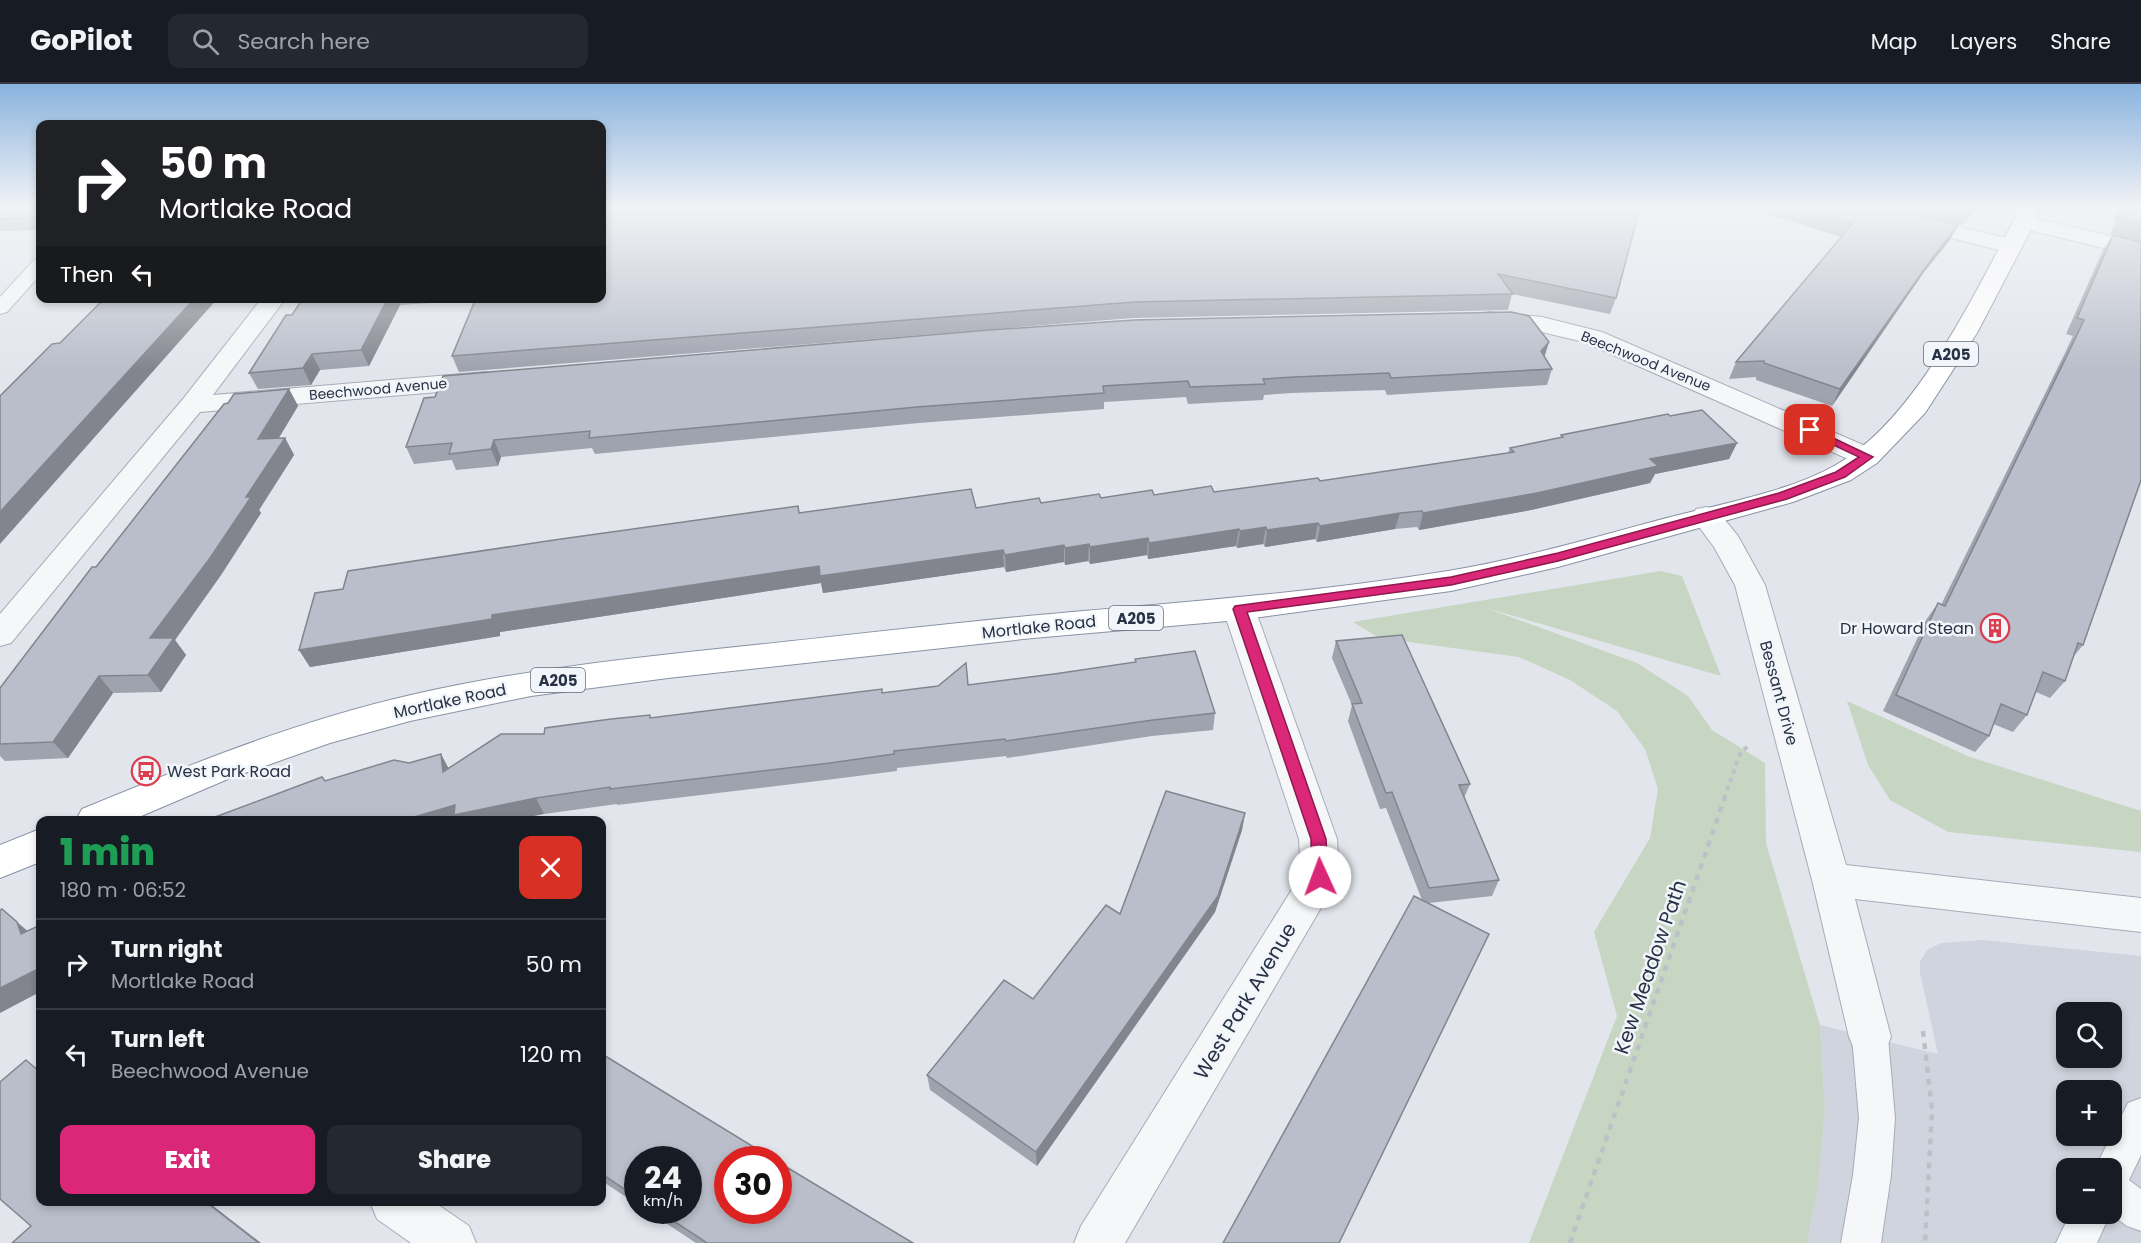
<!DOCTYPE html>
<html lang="en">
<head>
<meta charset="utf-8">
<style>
	:root { --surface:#171b24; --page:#242831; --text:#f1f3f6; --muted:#9ea1a6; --line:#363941; --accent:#db2777 }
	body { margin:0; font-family:Poppins,sans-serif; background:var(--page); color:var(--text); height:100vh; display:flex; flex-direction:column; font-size:22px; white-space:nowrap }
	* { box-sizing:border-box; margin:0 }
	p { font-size:20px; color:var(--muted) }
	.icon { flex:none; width:33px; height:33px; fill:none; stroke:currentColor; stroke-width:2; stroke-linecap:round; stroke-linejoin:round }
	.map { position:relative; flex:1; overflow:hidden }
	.sheet { position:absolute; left:36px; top:732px; width:570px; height:390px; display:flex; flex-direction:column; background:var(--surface); border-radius:12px; box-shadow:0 3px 9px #0003 }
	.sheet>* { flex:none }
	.top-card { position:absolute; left:36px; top:36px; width:570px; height:183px; border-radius:12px; box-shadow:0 3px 9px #0003; background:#202124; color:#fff; overflow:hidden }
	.fabs { position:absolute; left:2056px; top:918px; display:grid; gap:12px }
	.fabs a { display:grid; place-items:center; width:66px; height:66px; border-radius:12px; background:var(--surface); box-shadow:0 3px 9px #0003; font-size:30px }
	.speed { position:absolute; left:624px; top:1062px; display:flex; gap:12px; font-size:30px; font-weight:700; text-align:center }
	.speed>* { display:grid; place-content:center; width:78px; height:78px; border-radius:50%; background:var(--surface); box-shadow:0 3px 9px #0003; line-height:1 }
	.speed small { font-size:15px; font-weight:400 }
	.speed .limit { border:9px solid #d22; background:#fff; color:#111 }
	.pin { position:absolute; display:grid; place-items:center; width:51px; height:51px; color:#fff; margin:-26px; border-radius:12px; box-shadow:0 3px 9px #0006 }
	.me { position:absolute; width:66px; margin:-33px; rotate:358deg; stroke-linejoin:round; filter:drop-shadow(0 0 4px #0008) }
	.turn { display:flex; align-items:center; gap:21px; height:126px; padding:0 24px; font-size:27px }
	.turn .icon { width:78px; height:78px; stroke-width:2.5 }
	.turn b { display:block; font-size:42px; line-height:51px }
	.then { display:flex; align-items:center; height:57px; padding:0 24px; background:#0003; gap:12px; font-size:22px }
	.round { display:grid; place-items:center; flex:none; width:63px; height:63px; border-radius:12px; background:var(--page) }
	.headline { display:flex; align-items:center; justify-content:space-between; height:102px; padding:0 24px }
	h1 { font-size:36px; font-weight:800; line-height:45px; color:#1e9e55 }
	.button { display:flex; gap:12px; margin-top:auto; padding:12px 24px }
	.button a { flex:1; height:69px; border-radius:12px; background:var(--accent); color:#fff; font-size:24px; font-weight:800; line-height:69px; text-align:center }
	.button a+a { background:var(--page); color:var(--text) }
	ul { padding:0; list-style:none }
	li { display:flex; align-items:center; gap:18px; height:90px; padding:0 24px; border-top:2px solid var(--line) }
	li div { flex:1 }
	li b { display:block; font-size:22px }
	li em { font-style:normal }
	header { display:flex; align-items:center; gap:36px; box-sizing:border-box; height:84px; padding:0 30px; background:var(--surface); border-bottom:2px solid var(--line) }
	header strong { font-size:28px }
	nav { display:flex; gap:33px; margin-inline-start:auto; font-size:21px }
	.search { width:420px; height:54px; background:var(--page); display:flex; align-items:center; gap:15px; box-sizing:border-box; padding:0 21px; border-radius:12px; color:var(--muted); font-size:22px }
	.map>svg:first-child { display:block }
</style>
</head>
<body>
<header>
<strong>GoPilot</strong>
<div class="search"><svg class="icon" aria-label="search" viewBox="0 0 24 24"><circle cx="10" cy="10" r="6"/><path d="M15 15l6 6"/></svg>Search here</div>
<nav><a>Map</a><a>Layers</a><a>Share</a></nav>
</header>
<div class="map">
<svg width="2141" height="1159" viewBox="0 0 2141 1159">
	<rect width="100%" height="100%" fill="#e2e5ec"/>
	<!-- built -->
	<path fill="#d0d4de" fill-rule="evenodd" d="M1983,856l158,16v287h-334l11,-57 7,-76 -5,-85 118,29 -18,-81v-11l7,-12 14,-7zM2067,928h45v46h-45zM2067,1006h45v46h-45zM2067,1084h45v46h-45z"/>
	<!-- green -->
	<g fill="#c7d6c2">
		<path d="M1661,487l21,5 39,100 -235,-68 151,55 51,33 24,34 53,33 1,80 54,182 5,85 -7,76 -11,57h-278l88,-227 -23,-84 56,-94 8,-49 -13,-40 -28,-38 -47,-31 -51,-23 -140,-19 -26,-16z"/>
		<path d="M1847,617l123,56 171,54v41l-193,-20 -58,-32 -22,-35z"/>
	</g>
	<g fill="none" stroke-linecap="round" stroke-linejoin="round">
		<!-- service casing -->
		<g stroke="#a6acb7" stroke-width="2">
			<g id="service">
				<path d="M40,175v16l-33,37 -7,2v-17l34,-37z"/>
				<path d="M1870,937l12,4 6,12 7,81 -4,57 -10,68h-40l12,-68 6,-57 -7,-81 6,-12z"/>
				<path d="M2141,1014v57l-12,25 12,9v42l-14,-5 -17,-12 -13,29h-41l14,-29h42v-46h-17l33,-65z"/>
			</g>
		</g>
		<!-- minor casing -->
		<g stroke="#a6acb7" stroke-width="2">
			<g id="minor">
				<path d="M1844,124h36l139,33 3,5 -3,5 -8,2 -164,-41z"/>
				<path d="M2024,132l117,27v14l-125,-30 -3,-5 3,-5z"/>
				<path d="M262,214h24l-73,97 273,-23 9,3 4,5 -4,5 -9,3 -286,24 -189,231 -11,3v-32l183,-215z"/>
				<path d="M1489,228l53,5 60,15 275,119 4,6 -4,6 -10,2 -10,-2 -273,-121 -55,-13 -48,-5 -4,-5 4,-5z"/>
				<path d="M1706,423l10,2 22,27 27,49 81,280 295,33v34l-286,-33 36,138 -6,14 -15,6 -15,-6 -6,-14 -37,-157 -77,-295 -21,-38 -23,-31 5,-7z"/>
				<path d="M1239,514l11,3 5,8 82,230 2,38 -214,366h-51l7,-17 220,-351 -2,-36 -76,-230 5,-8z"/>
				<path d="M370,1118h64l35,24 7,17h-65l-34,-24z"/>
			</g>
		</g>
		<!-- trunk casing -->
		<g stroke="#8892a4" stroke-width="2">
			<g id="trunk">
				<path d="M2019,124h20l-4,14 -58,111 -52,80 -48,50 -26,17 -58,22 -235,65 -107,24 -212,29 -206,18 -365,40 -137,18 -121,25 -80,22 -102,36 -96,41h-56l6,-11c107,-44 215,-88 329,-114 113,-26 229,-38 344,-50 95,-10 189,-21 284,-30 136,-12 273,-22 409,-44 73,-12 144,-33 215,-52 53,-14 125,-27 171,-53 80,-44 137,-166 179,-244z"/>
				<path d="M40,745v33l-40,16v-33z"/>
			</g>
		</g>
		<!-- path-far1 -->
		<path stroke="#bcc0c7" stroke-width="4" stroke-dasharray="4.5 4.5" stroke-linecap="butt" d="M1724,715l17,-48 10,-6"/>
		<!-- path -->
		<g stroke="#bcc0c7" stroke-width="4.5" stroke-dasharray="6 6" stroke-linecap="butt">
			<path d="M1923,947l9,79 -7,133"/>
			<path d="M1570,1159l155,-446"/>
		</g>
		<!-- service -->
		<use href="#service" fill="#f5f7f9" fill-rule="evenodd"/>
		<!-- minor -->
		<use href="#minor" fill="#f5f7f9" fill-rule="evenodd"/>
		<!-- trunk -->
		<use href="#trunk" fill="#fff" fill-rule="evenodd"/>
	</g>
	<!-- wall -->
	<g fill="#9fa3ae">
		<path d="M0,124h40v22l-40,1z"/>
		<path d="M1640,124l-24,90 -6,16 -98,-20 -4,16 -375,8 -674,54 -7,-16 23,-56 -75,5 -31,61 -49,4 -9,15 -53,4 -9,-16 43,-58 11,-17h299z"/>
		<path d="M1771,124h118l61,32 -26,32 -92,134 -76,-26v-3l-27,2 7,-17 105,-125 -73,-23z"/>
		<path d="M1890,124h86l-14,17z"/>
		<path d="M2117,124h24v33l-31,-7 6,-14 -3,-1z"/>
		<path d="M2113,151l-30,410 -9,11 -9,25 -15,17 -14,-6 -9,23 -14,17 -20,-8 -4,12 -14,16 -92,-41 43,-91 12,-17 3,2 124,-252 8,-17 -7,-2 37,-84z"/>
		<path d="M1549,258l-5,15 8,12 -5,16 -160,10 -2,-5 -94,3 -27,2 -1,5 -75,4 -2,-7 -82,5v7l-185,14 -324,31 -3,-6 -91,9 -3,9 -42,4 -4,-10 -38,4 -8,-17z"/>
		<path d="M289,305l9,17 -20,33 7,-1 9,17 -35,55 2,3 -40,62 -46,65 11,15 -25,37 -48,1 -45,65 -63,3 -5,-5v-68l96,-121 132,-164z"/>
		<path d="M1670,332l67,27 -8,16 -74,15 -5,9 -119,27 -112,20 -2,-3 -22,2 -78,13 -2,-3 -50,8 -2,-3 -26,4 -1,-2 -88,13 -1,-4 -57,9 -2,-3 -23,4 -1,-3 -58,10 -2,-5 -181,26 -2,-10 -321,49v4l-190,31 -11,-17 44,-61 455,-83 1,6 177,-4 125,-10 113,-6 106,-11 188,-28 2,-5 50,-10 1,-3z"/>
		<path d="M1336,557l134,143 -6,14 35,82 -7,16 -63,7 -7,-3 -36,-92 -6,1 -32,-88 4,-16 -20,-47z"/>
		<path d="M1135,575l80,54 -2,17 -61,6 -145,22 -1,-2 -109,12v3l-63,8 -217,26v-1l-73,10 -219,-33 84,-18 40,5 95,-34 107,-16 231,-25 86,-8 86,-11 81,-12z"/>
		<path d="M1245,729l-3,17 -27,82 -178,254 -107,-76 -3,-15 106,-76 87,-85z"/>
		<path d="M602,970l311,189h-217l-50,-33h42l-50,-50v45l-36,-24z"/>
	</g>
	<!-- shaded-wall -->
	<g fill="#82858d">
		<path d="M1972,124h4l-14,17 8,-15z"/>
		<path d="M1958,141l-8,15 -26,32 -92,134 8,-17 93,-132z"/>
		<path d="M195,214h23l-218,246v-32z"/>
		<path d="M388,214h9l3,7 -31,61 -8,-16z"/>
		<path d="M1549,258l-5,16 -3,-7z"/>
		<path d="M312,270l8,16 -9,15 -8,-17z"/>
		<path d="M289,305l9,17 -30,50 -10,-17z"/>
		<path d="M285,354l9,17 -35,55 2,3 -40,62 -46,65 11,15 -25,37 -13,-17 2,-37z"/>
		<path d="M494,356l7,17 -3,9 -7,-17z"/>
		<path d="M1737,359l-8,16 -74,15 -5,9 -119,27 -112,20 4,-17 227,-54z"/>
		<path d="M1400,429l-5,16 -78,13 3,-16z"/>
		<path d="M1318,439l-3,16 -50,8 2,-17z"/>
		<path d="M1266,443l-3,17 -26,4 3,-17z"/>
		<path d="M1239,445l-3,17 -88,13 1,-16z"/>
		<path d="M1148,454l-1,17 -57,9v-17z"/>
		<path d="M1089,460l-1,17 -23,4v-17z"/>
		<path d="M1064,461v17l-58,10 -1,-17z"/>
		<path d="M1003,466l1,17 -181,26 -2,-10 -321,49v4l-190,31 -11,-17 193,-35 327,-49z"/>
		<path d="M99,592l14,17 -45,65 -15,-16z"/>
		<path d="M441,670l9,17 -7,1z"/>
		<path d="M536,714l8,16 -30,6h-110l51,-15z"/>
		<path d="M1245,729l-3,17 -27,82 -178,254 -1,-14z"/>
		<path d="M17,838l19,16 -15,-4z"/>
		<path d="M40,884v24l-40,21v-25z"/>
		<path d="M206,1118h2l53,41h-2z"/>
	</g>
	<!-- building -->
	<g fill="#b9beca" stroke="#82858d" stroke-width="1.5">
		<path d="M0,124h40v10l-40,1z"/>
		<path d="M602,124h1038l-24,90 -118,-24 15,20 -379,8 -682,54 24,-58h126z"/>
		<path d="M1802,124h87l69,17 -25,32 -93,132 -76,-26v-2l-28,1 117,-139z"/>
		<path d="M1961,124h11l-2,2z"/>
		<path d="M2124,124h17v16l-21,-6z"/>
		<path d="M2113,151l28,7v238l-58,165 -5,-2 -13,38 -22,-9 -16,43 -26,-11 -12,32 -93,-41 42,-92 7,3 131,-269 8,-17 -7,-2z"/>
		<path d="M105,214h90l-195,214v-116l52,-52 8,-1z"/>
		<path d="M303,214h85l-27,52 -49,4 -9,14 -54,5 37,-58h6z"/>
		<path d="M1511,228l18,4 20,26 -8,9 11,18 -161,9 -2,-5 -95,4 -31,2 2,5 -75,3 -2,-6 -85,5 1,7 -187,14 -328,31 1,-7 -96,9 -3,9 -42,5 3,-11 -46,4 18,-49 11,-1 8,-21 546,-46 145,-10z"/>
		<path d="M289,305l-31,50 27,-1 -39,59h5l-41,61 -60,80h24l-26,37 -49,1 -46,66 -53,2v-56l92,-121h4l128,-163 4,-1 6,-9z"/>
		<path d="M1702,326l35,33 -87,16 8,7 -121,27 -114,20 -1,-2 -22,2 -80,13 -2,-3 -51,7 -1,-3 -26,4 -1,-2 -90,14 -1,-5 -58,9 -1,-3 -24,4 -1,-3 -59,10 -2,-5 -183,26 -1,-10 -327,49v4l-193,31 16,-57 28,-4 5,-18 206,-31 244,-34 1,7 172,-24 5,19 63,-10 2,5 58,-9 2,4 51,-8 2,5 57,-9 3,6 104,-14 2,3 194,-29 -4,-4 53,-11 -2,-2 107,-21 2,2z"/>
		<path d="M1402,551l68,149 -11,1 40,95 -70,8 -37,-96 -6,1 -34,-89 10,-1 -26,-62z"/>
		<path d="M1195,567l20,62 -62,7 -147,21 -1,-2 -111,12v3l-64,9 -220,26v-2l-74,11 -82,17 1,-10 -51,15h-197l115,-43 3,4 69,-21 15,3 32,-9 2,18 58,-38h43l1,-6 66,-9 39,-4v3l232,-29v4l56,-7 28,-23 2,22 86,-11 82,-12 -1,-3z"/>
		<path d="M1166,707l79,22 -27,83 -182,256 -109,-77 77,-95 29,19 73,-94 14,9z"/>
		<path d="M1414,812l75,38 -150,309h-116z"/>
		<path d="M2,825l15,13 4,12 17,-8 2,8v34l-40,20v-78z"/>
		<path d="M602,970l173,106h-47v50h50v-48l135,81h-206l-50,-33h31v-50h-50v38l-36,-24z"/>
		<path d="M26,976l14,12v130h166l53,41h-247l19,-17 -31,-27v-117z"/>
	</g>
	<!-- sky -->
	<linearGradient id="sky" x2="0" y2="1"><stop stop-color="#89b3de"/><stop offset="0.43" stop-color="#f2f3f6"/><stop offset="1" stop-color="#f2f3f6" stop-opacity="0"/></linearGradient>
	<rect width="2141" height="286" fill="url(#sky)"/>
	<!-- route -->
	<path fill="#db2777" stroke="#8e194d" stroke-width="1.5" d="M1810,343l63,30 -28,20 -58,22 -229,62 -107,24 -204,27 79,227 2,38 -2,5 -6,2 -6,-2 -2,-5 -1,-38 -78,-230 2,-3 216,-29 107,-24 221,-60 57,-21 23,-15 -53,-25v-4z"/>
	<!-- icons -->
	<defs>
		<g id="building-ring" transform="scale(1.5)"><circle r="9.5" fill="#f2f5f9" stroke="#db3d4e" stroke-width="1.5"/><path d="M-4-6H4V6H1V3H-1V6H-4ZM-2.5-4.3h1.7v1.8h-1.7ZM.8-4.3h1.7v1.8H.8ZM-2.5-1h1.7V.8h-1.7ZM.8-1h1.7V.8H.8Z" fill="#db3d4e"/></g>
		<g id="bus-ring" transform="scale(1.5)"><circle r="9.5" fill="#f2f5f9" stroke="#db3d4e" stroke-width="1.5"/><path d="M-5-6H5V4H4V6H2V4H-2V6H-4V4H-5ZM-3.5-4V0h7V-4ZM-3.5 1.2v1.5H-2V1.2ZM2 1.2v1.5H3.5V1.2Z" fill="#db3d4e"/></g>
	</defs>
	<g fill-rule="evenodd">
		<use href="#building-ring" x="1995" y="544"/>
		<use href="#bus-ring" x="146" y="687"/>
	</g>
	<g text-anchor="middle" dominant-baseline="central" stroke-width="5" stroke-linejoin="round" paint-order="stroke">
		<!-- far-street labels -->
		<g font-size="14" fill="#283246" stroke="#f2f5f9">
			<text transform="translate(1646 277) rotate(22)">Beechwood Avenue</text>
			<text transform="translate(378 305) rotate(-5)">Beechwood Avenue</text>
		</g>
		<!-- shield labels -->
		<g fill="#f2f5f9" stroke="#656c7c" stroke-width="1.5">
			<rect x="1924" y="258" width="54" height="24" rx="4.5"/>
			<rect x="1109" y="522" width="54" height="24" rx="4.5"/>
			<rect x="531" y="584" width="54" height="24" rx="4.5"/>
		</g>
		<g font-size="15" font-weight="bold" fill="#283246">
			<text x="1951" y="270">A205</text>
			<text x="1136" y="534">A205</text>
			<text x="558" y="596">A205</text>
		</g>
		<!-- street labels -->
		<g font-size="16" fill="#283246" stroke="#f2f5f9">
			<text transform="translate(1039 543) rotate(-6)">Mortlake Road</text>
			<text transform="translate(1779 609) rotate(75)">Bessant Drive</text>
			<text transform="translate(450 617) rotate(-12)">Mortlake Road</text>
		</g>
		<!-- poi labels -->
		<g font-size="16" fill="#283246" stroke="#f2f5f9" text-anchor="end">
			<text x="1974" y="544">Dr Howard Stean</text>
			<text x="167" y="687" text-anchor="start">West Park Road</text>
		</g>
		<!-- near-street labels -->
		<g font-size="20" fill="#283246" stroke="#f2f5f9">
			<text transform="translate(1650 883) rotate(-71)">Kew Meadow Path</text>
			<text transform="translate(1245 917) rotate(-59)">West Park Avenue</text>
		</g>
	</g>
</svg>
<div class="fabs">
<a><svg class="icon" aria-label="search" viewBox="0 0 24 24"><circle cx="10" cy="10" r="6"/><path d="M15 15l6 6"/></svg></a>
<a>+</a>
<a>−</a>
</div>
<div class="speed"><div>24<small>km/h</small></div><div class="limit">30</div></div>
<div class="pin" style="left:1810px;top:346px;background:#d93025"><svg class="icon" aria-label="arrive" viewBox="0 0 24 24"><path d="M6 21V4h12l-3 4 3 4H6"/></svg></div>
<svg class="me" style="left:1320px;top:793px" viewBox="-20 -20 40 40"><circle r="19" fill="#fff"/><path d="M0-13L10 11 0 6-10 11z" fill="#db2777"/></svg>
<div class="top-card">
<div class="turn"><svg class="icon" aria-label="right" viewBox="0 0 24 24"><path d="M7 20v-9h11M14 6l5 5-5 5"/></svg><div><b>50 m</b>Mortlake Road</div></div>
<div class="then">Then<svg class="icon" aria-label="left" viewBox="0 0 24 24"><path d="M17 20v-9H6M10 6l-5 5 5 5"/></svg></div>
</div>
<section class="sheet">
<div class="headline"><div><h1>1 min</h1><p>180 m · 06:52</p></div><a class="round" style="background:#d93025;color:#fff"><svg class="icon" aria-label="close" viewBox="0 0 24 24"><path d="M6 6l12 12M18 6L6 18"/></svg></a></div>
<ul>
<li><svg class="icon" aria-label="right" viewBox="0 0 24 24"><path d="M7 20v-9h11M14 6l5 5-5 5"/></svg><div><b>Turn right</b><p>Mortlake Road</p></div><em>50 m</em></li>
<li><svg class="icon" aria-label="left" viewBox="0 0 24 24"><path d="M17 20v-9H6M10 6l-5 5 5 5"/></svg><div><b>Turn left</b><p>Beechwood Avenue</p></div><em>120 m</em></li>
</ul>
<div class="button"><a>Exit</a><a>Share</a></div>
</section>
</div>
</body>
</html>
